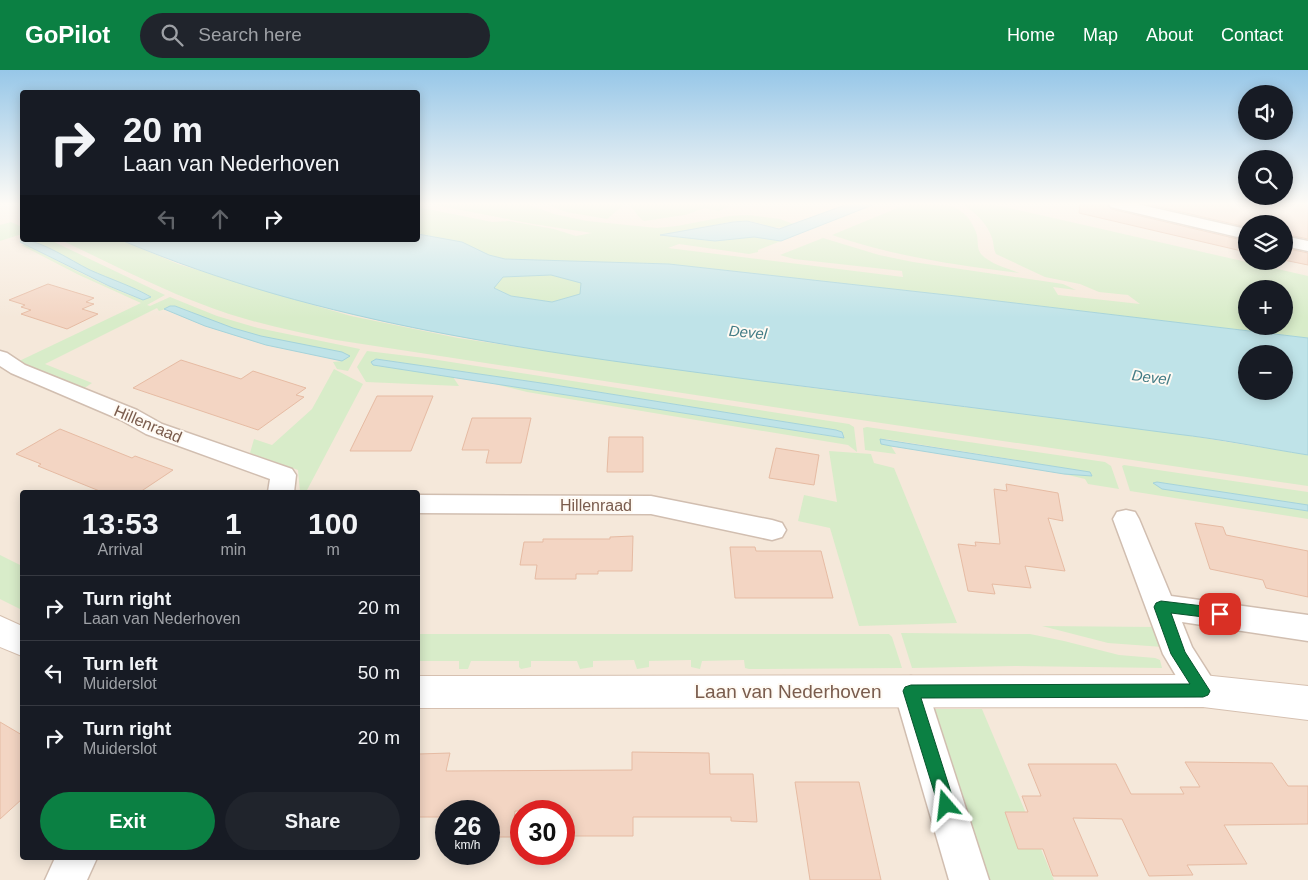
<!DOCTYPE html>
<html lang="en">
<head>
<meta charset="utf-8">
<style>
	:root { --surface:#171b24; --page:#20242c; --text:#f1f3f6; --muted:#9ea1a6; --line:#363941; --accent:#0b8043 }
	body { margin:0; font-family:Helvetica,sans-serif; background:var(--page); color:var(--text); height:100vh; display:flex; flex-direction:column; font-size:19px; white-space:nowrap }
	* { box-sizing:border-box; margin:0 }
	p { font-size:16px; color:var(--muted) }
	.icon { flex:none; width:28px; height:28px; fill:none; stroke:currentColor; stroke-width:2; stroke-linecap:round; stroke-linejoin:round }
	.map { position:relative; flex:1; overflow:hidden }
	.side { position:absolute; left:20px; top:420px; width:400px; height:370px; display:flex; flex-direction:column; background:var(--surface); border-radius:5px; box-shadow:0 2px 12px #0003 }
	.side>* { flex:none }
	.top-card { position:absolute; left:20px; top:20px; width:400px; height:152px; border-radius:5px; box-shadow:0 2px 12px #0003; background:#171b24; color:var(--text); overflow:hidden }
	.fabs { position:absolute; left:1238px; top:15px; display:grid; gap:10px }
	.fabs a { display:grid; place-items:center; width:55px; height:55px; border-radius:50%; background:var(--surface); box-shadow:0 2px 12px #0003; font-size:25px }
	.speed { position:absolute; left:435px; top:730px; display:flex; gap:10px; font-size:25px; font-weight:700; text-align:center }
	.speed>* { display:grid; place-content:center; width:65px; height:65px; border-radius:50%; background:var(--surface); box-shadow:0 2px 12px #0003; line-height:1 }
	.speed small { font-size:12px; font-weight:400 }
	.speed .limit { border:8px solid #d22; background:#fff; color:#111 }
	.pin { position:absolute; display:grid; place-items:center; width:42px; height:42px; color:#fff; margin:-21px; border-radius:10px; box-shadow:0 2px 8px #0006 }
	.me { position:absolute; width:55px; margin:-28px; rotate:343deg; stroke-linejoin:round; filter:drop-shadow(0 0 4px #0008) }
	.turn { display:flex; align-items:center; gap:18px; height:105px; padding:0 20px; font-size:22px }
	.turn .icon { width:65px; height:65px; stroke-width:2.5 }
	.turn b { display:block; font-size:35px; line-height:42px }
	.lanes { display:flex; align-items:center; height:48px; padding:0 20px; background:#0003; justify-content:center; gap:25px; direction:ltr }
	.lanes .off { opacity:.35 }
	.eta { display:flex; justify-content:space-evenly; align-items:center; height:85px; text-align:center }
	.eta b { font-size:30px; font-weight:800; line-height:35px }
	.button { display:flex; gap:10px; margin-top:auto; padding:10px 20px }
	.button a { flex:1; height:58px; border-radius:30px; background:var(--accent); color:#fff; font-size:20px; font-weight:800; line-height:58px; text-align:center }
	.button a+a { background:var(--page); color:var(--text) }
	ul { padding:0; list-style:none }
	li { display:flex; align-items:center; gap:15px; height:65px; padding:0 20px; border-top:1px solid var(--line) }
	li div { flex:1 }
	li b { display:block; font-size:19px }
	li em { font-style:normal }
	header { display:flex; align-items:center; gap:30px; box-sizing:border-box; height:70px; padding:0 25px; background:var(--accent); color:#fff }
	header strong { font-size:24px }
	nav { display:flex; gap:28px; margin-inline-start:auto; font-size:18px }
	.search { width:350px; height:45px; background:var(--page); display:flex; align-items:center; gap:12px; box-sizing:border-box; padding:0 18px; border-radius:28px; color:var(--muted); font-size:19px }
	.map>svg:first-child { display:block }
</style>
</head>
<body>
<header>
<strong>GoPilot</strong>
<div class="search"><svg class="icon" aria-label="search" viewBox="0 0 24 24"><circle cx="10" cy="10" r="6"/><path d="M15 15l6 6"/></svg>Search here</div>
<nav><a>Home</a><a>Map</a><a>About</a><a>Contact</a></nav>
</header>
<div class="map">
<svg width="1308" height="810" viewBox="0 0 1308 810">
	<rect width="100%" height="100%" fill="#fdf6ec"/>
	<!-- residential -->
	<path fill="#f5e8da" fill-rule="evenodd" d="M0,134h22v36h396v-36h890v676h-1308zM1246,154h38v37h-38zM1246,219h38v37h-38zM1246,284h38v37h-38zM22,422h396v366h-396zM446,741h43v43h-43zM521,741h43v43h-43z"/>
	<!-- green -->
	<g fill="#d8ecc9" fill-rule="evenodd">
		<path d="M430,134h97l27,10 33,7 70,7 20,-2 52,-10 19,-1 32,4 14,5c-22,9 -28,-2 -49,-3 -18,0 -36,6 -54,10l43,3 47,7 -23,9v2l-9,2 -70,-10 -11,4 235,29 -1,-6 -108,-12 -14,-4 43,-17 56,17 34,7 150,22 13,6 -23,-3 5,8 82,9 -12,-9 -29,-3 -19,-8 -35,-7 -49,-23c-3,-6 -2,-11 -4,-16 -5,-15 -17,-26 -30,-34h30l316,72v62l-352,-42 -287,-32 -164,-5 -16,-4 -15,-7 -56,-14v-27l74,15 17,-1 45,8 22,7 16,-3 -59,-9zM1246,219h38v37h-38z"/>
		<path d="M546,134h79l-18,15 -41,-7z"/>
		<path d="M627,134h97l6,2 -11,5 -14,-3 -20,7 -41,6c-7,-4 -10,-13 -17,-17z"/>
		<path d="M907,134c30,0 55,-6 69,28 3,7 0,16 5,22 9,10 26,14 38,19 -63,-8 -127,-17 -187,-38z"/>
		<path d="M11,152l11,5v7l-22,7v-16z"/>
		<path d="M31,170h19l115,55 -18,10 3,1 20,-9 47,19 41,12 102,21 -12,22 -11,-2 -4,-7 9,-1 -109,-33 -58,-22 -16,5 -2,-3 -112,56 47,19 -12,8 -65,-28 126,-60 -62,-28 -58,-30h5c39,19 76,41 117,55l5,-5 -56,-24z"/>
		<path d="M61,170h60l57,24 135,41 38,11 107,22 106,16 256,35 359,45 129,21v31l-528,-78 -444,-68c-36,-7 -72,-15 -107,-26 -58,-19 -113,-48 -168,-74z"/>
		<path d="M551,205l30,8 -1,11 -28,8 -41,-6 -17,-8 8,-11z"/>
		<path d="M367,281l58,7 424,66 5,3 3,25 -9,-7 -321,-53 -32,-8 348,54 -1,-6 -6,-2 -288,-46 -172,-25 -4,3 1,3 80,12 6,9 -93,-4 -9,-15z"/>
		<path d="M334,299l29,15 -57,108h-6l-2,-22 -48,-17 4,-14 18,6 40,-36z"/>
		<path d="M867,357l238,35 6,4 8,23 -31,-5 -3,-5 -21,-5 28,2 -2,-4 -204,-33 -5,5 10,2 5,8 -31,-4 -2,-22z"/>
		<path d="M829,381l42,3 3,9 20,5 63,155 -98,3 -29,-98 -32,-7 6,-26 33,7z"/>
		<path d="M1124,395l184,27v13l-151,-23 -3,1 8,6 146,22v8l-178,-28 -8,-25z"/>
		<path d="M0,485l22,11v44l-22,-11z"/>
		<path d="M1042,556l114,1 7,20 -55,-4z"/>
		<path d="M901,563l129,1 34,7 55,14 36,3 5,2 2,8 -147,-2 -103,2z"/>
		<path d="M418,564h471l3,3 10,31 -153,1 -4,-1 -1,-8 -42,1 -2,8 -9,-2v-7l-42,1v6l-12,2 -3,-9 -41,1v6l-13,2 -3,-8h-46v6l-10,2 -2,-2v-6h-48l-3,8h-9v-8h-41z"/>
		<path d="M931,639h51l72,171h-67z"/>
	</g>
	<!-- water -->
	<g fill="#bfe3e8" stroke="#a5d3da" fill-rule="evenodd">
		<path d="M848,134h27l-94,37 -27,-4 -39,4 -55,-6 73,-13 14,-1 32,8z"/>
		<path d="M418,164l44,8 27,13 16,4 164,5 287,32 352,42v117c-44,-7 -88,-16 -132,-21 -141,-19 -282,-36 -422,-54 -217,-29 -430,-54 -633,-140h297zM551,205l30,8 -1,11 -28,8 -41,-6 -17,-8 9,-11zM1246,284h38v37h-38z"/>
		<path d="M22,169c24,4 46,20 68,31 20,9 42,16 61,27l-8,3 -34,-14 -89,-44z"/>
		<path d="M170,236h5l58,22 28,8 81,16 8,4 -8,5 -76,-16 -61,-19 -41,-17z"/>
		<path d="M376,289l172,25 288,46 6,2 2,6 -471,-73 -2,-3z"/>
		<path d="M880,369l210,33 2,4 -28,-2 -173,-28 -10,-2z"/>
		<path d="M1157,412l151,23v6l-146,-22 -9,-6z"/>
	</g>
	<!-- building -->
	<g fill="#f3d5c3" stroke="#e6bba3">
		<path d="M1080,134h27l4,5 135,32v11l-167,-39z"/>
		<path d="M1147,134h161v35l-24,-5v-10h-38v3z"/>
		<path d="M1284,178l24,5v12l-24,-5z"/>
		<path d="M48,214l46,14 -8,4 8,2 -12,5 16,5 -31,15 -46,-15 10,-4 -10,-3 4,-2 -16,-5z"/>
		<path d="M181,290l60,19 12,-8 53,17 -10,7 8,2 -46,33 -125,-42z"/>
		<path d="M377,326h56l-22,55h-61z"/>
		<path d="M472,348h59l-10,45h-35l3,-13h-27z"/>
		<path d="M60,359l72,29 3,-2 38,14 -33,22h-38l-64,-26 3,-2 -25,-10z"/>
		<path d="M609,367h34v35h-36z"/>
		<path d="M776,378l43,7 -5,30 -45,-7z"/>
		<path d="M1006,414l52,9 5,28 -15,-3 17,53 -40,-5 6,22 -39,-4 3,10 -27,-3 -10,-47 18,2 -1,-4 25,2 -6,-55 13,2z"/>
		<path d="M1195,453l28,4 3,8 82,16v46l-42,-9 -3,-8 -53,-11z"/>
		<path d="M633,466l-1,35h-34v3h-22v5h-41l2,-14h-17l4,-23h19v-3h67v-2z"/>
		<path d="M730,477h25l1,4h65l12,47h-98z"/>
		<path d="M0,652l22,13v64l-22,20z"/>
		<path d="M632,682l77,1 1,21h43l4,48 -26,-1v-4h-98v19h-69v-25h-49l-3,26h-23v-26h-43v6h-28v-63l32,-1 -4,18 186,-1z"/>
		<path d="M1185,692l87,1 16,23h20v38l-84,1 23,39 -60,1 6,10 -44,1 -27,-57 -49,-1 25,58h-45l-10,-27h-25l-13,-37h23l-6,-16h19l-13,-32h88l15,30h53l-4,-7h20z"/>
		<path d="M795,712h64l22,98h-71z"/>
	</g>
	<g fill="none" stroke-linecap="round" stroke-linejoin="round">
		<!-- street casing -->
		<g stroke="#d1beb0" stroke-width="3">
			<g id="street">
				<path d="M1109,134h28l109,25v10l-135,-32z"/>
				<path d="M1284,166l24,5v10l-24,-5z"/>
				<path d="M0,281l7,2 18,12 112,45 25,14 130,45 4,6 -2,17h-26l2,-13 -124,-45 -25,-14 -110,-47 -11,-7z"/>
				<path d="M418,425l233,1 121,24 10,3 4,7 -4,7 -10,3 -121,-26 -233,-1z"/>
				<path d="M1126,440l9,2 4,7 32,77 137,19v26l-126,-19 10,25 28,44 -5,10 -12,5 -12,-5 -28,-47 -50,-135 4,-7z"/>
				<path d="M911,606l12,5 5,10 61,189h-40l-55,-189 5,-10z"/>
				<path d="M55,788h42l-10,22h-42z"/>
			</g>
		</g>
		<!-- secondary casing -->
		<g stroke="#d6c0b0" stroke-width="2">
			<g id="secondary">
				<path d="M0,546l22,10v30l-22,-9z"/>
				<path d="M1203,605l105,11v34l-105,-13 -785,1v-32z"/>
			</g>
		</g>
		<!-- street -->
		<use href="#street" fill="#fff" fill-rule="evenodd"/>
		<!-- secondary -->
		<use href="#secondary" fill="#fff" fill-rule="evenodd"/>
	</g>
	<!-- sky -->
	<linearGradient id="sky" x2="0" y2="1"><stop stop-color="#97c7e8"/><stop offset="0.54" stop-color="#fefbf6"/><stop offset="1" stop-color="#fefbf6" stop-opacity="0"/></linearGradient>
	<rect width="1308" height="248" fill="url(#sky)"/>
	<!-- route -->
	<path fill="#0b8043" stroke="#07532c" d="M1161,531l59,7 5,2 2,4 -2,4 -5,1 -49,-6 14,39 25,39 -2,4 -5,2 -282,1 34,107 -3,6 -6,2 -6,-2 -37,-120 2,-4 6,-2 279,-1 -19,-30 -17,-47 2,-4z"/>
	<g text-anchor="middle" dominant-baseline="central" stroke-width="4" stroke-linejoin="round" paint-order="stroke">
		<!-- far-water labels -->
		<g font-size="15" font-style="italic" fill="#437c86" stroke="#fffaf3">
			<text transform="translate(748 262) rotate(5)">Devel</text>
			<text transform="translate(1151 307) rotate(7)">Devel</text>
		</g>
		<!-- street labels -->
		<g font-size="16" fill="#7a5c4d" stroke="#fffaf3">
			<text transform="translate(148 354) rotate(23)">Hillenraad</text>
			<text x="596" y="435">Hillenraad</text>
		</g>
		<!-- near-street labels -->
		<g font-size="19" fill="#7a5c4d" stroke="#fffaf3">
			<text x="788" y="621">Laan van Nederhoven</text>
		</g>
	</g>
</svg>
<div class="fabs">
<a><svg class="icon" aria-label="sound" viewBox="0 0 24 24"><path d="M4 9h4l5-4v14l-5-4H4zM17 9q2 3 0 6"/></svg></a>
<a><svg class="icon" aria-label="search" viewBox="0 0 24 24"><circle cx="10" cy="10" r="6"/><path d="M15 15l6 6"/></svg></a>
<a><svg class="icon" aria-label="layers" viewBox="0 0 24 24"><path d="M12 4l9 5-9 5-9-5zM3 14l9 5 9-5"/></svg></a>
<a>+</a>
<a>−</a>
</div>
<div class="speed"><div>26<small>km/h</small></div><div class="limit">30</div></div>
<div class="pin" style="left:1220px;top:544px;background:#d93025"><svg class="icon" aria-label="arrive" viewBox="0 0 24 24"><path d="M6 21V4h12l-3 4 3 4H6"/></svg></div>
<svg class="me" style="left:946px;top:735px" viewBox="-20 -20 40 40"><path d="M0-17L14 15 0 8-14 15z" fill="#0b8043" stroke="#fff" stroke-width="4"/></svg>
<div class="top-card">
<div class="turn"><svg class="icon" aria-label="right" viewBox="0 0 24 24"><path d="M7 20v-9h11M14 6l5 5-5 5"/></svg><div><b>20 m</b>Laan van Nederhoven</div></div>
<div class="lanes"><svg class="icon off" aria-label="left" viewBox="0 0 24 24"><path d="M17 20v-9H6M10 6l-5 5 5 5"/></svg><svg class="icon off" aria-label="ahead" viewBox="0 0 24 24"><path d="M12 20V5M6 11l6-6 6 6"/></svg><svg class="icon" aria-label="right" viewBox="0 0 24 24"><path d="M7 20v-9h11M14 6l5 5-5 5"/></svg></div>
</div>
<section class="side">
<div class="eta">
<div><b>13:53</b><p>Arrival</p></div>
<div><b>1</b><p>min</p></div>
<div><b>100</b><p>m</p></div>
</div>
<ul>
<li><svg class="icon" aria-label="right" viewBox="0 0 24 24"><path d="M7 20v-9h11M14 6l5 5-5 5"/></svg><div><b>Turn right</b><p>Laan van Nederhoven</p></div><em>20 m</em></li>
<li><svg class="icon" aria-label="left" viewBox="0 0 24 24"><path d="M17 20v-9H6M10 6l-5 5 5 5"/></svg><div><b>Turn left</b><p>Muiderslot</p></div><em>50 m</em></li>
<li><svg class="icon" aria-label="right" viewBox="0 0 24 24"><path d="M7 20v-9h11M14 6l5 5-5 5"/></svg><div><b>Turn right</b><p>Muiderslot</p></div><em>20 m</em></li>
</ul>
<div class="button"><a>Exit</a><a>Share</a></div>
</section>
</div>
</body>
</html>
